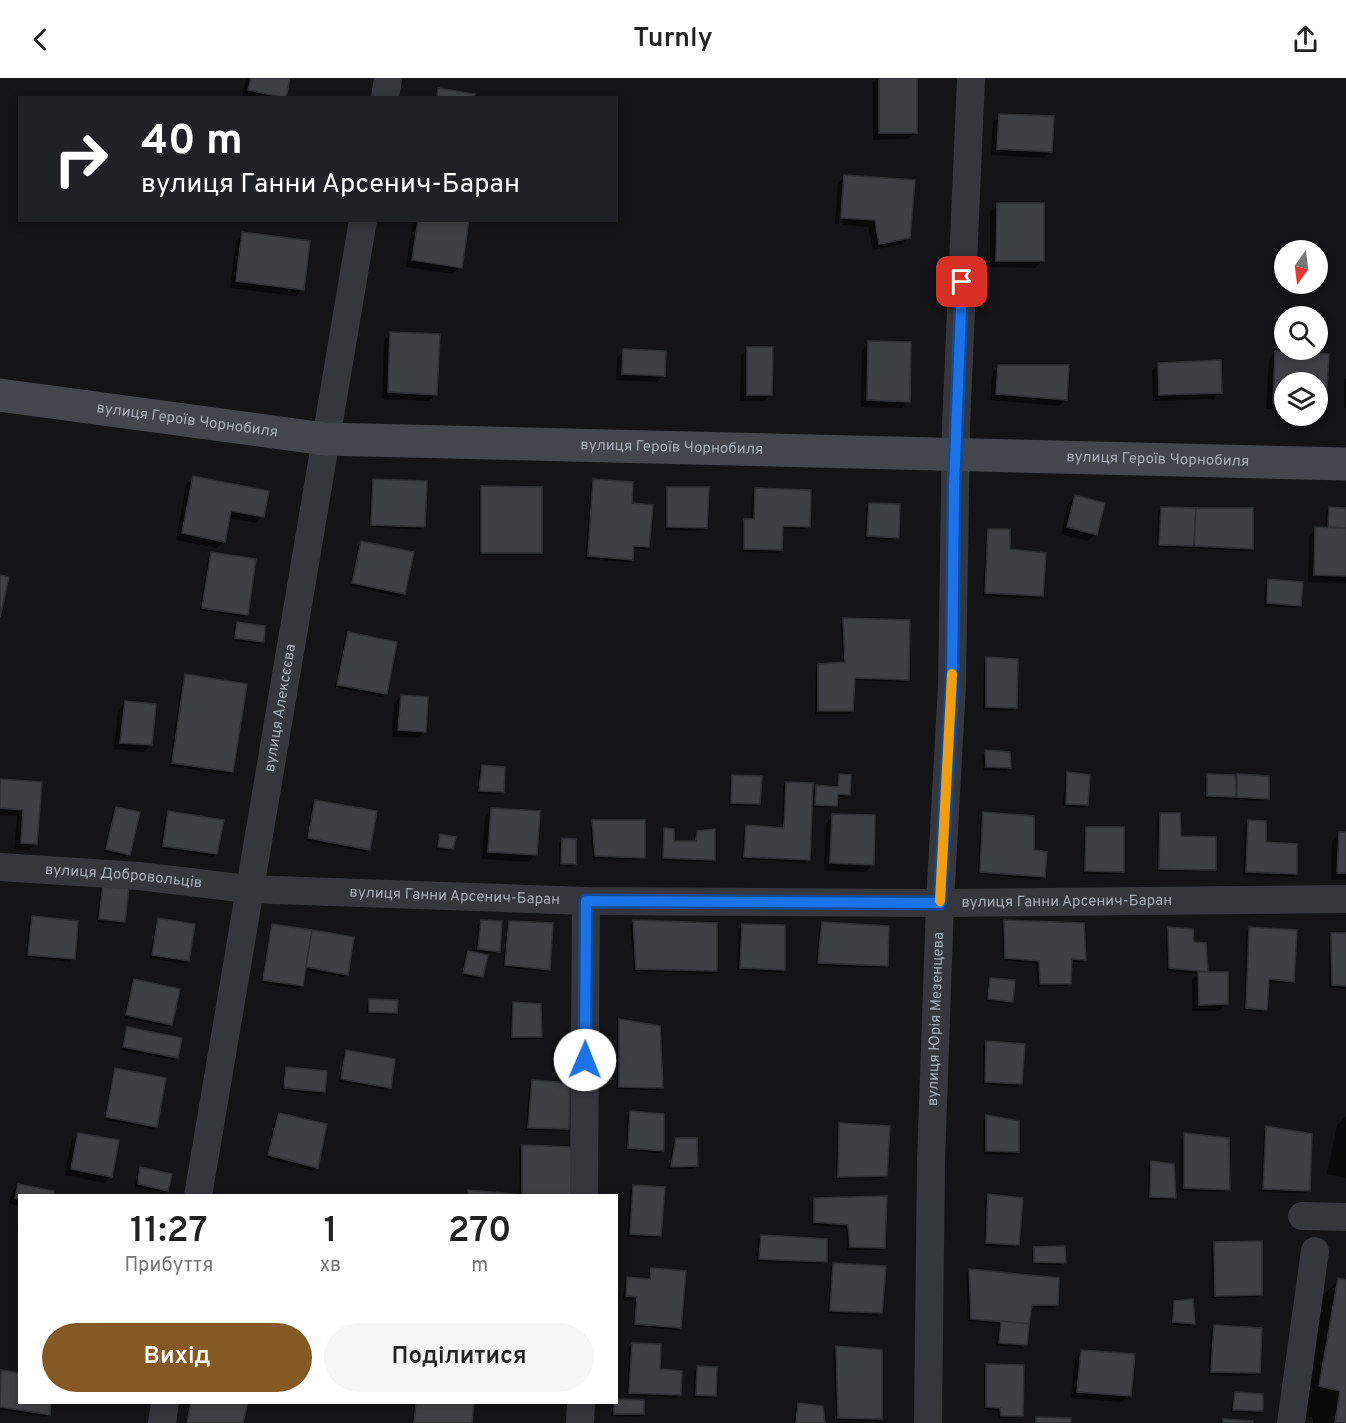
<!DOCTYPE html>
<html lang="uk">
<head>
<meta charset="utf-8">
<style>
	:root { --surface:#fff; --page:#f6f6f6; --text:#222; --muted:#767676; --accent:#855924 }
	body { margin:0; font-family:Overpass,sans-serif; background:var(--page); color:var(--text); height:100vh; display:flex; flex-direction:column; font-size:22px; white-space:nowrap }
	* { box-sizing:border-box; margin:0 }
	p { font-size:20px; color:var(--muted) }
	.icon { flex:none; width:33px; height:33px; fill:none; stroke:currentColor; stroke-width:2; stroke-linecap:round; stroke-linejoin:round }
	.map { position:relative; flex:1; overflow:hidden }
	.details { position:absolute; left:18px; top:1116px; width:600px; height:210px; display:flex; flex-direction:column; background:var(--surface); border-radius:0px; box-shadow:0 3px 9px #0003 }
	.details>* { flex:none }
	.hud { position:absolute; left:18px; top:18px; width:600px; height:126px; border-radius:0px; box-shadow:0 3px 9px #0003; background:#202124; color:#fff; overflow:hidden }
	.needle { width:39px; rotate:194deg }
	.controls { position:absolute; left:1274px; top:162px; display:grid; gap:12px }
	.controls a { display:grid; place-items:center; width:54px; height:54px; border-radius:50%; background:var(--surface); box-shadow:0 3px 9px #0003; font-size:30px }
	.pin { position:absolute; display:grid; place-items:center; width:51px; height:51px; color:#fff; margin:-26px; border-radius:12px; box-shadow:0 3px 9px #0006 }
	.me { position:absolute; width:66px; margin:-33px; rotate:1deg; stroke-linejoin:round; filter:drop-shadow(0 0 4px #0008) }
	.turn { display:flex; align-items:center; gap:21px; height:126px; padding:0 24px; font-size:27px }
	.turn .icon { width:78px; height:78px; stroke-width:2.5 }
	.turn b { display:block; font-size:42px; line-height:51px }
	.eta { display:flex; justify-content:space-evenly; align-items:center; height:102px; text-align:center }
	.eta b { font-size:36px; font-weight:600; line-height:42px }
	.cta { display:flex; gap:12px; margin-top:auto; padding:12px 24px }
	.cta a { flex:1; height:69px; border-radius:36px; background:var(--accent); color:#fff; font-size:24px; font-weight:600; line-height:69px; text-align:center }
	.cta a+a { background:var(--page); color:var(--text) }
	header { display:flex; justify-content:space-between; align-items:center; height:78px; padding:0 24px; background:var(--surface); font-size:27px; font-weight:600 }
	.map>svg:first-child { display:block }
</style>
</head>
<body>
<header><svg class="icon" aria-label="back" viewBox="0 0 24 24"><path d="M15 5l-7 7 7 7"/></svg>Turnly<svg class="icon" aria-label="share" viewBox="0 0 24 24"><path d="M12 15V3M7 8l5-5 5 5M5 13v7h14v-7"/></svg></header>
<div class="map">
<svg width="1346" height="1345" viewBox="0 0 1346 1345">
	<rect width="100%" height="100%" fill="#141416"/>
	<!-- shadow -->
	<g fill="#0007">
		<path d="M246,0h43l-5,20 -42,-1z"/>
		<path d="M877,0h38v55l-7,6 -35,1v-58z"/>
		<path d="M1000,37l51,36 -7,7 -53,-3 2,-33z"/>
		<path d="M845,98l64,61 -7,7 -29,6 -5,-23 -26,-2 3,-43h-3l-3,42h-4l3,-41z"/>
		<path d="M997,127l45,56 -7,7 -45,-1v-56z"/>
		<path d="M413,142h55l-8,47 -7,7 -47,-7z"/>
		<path d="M243,156l59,55 -6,7 -66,-8 6,-47z"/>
		<path d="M391,256l45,60 -7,7 -47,-2 2,-59z"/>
		<path d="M869,265l40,58 -7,7 -41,-1 1,-57z"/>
		<path d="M748,271l23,45 -7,7h-24l1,-46z"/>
		<path d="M624,273l39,24 -6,7 -41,-2 1,-22z"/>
		<path d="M1276,274l51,3 -3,50 -6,7 -1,-30h-33v28l-18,-1 3,-50z"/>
		<path d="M1159,286l61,28 -6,7 -61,2 -1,-30z"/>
		<path d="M999,288l67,33 -7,7 -69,-6 2,-27z"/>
		<path d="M1346,300v30h-2v-28z"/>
		<path d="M193,400l69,38 -7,7 -27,-5 -4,23 -7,7 -41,-8 10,-56z"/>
		<path d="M374,402l50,47 -3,3 -52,-3 2,-44z"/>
		<path d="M594,403l36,24 18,41 -3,3h-13l-1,10 -3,3 -43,-3 6,-75z"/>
		<path d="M482,410l59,64 -3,3h-59v-64z"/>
		<path d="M668,410l38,40 -3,3 -38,-1v-39z"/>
		<path d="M755,412l54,36 -4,3 -24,-1v22l-3,3 -37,-1 1,-29 3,-3 6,1 1,-28z"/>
		<path d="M1075,419l20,37 -7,7 -27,-7 7,-30z"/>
		<path d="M869,427l28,32 -3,3 -29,-1 1,-31z"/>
		<path d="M1329,430l17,1v74l-38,-1 1,-46 7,-7h9l1,-17z"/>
		<path d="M1161,431l91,39 -4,3 -91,-4 1,-35z"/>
		<path d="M989,453l20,19 33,46 -3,3 -56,-3 3,-62z"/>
		<path d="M361,465l43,50 -4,4 -50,-11 8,-40z"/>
		<path d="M211,476l35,60 -3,3 -43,-7 8,-53z"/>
		<path d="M1268,503l32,24 -3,3 -33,-2 1,-22z"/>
		<path d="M844,542l64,59 -3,3 -52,-2 -2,30 -3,4h-33l1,-46 3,-3 24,-1 -2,-41z"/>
		<path d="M237,546l25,17 -3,3 -26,-3 1,-14z"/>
		<path d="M348,556l37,60 -3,3 -47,-10 10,-50z"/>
		<path d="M987,581l28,49 -3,3 -29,-1 1,-48z"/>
		<path d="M185,598l47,96 -3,3 -60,-9 13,-87z"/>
		<path d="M401,618l24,35 -7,7 -26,-1 2,-34z"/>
		<path d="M125,625l26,42 -7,7 -30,-3 4,-39z"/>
		<path d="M985,674l24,16 -3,3 -23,-1 -1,-15z"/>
		<path d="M482,689l21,25 -3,3 -23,-1 2,-24z"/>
		<path d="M1068,696l19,31 -4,3 -20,-2 2,-29z"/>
		<path d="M1208,697l26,4 3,-3 30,22 -3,3 -29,-1v-4l-4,3 -26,-1v-20z"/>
		<path d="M840,698l9,18 -3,3h-10l-1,8 -3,3 -22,-1 -2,53 -3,3 -63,-4 2,-30 3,-3 35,3 1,-43 3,-3 25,10 6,-6 19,1 1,-9z"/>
		<path d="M733,699l26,26 -3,3h-27l1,-26z"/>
		<path d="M0,703l41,3 -5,59 -7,7 -15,-1 3,-33 -17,-1z"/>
		<path d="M316,723l53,48 -3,3 -60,-11 6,-37z"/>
		<path d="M116,731l12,45 -3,3 -21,-5 9,-40z"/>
		<path d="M492,731l43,46 -7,7 -46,-3 3,-43z"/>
		<path d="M168,735l48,41 -3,3 -53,-9 5,-32z"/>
		<path d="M983,736l49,37 11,26 -3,3 -62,-6 2,-57z"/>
		<path d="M1160,736l18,1 1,22 35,2 -1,32v-2l-56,-2v-50z"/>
		<path d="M833,738l39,49 -6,7 -42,-2 2,-47z"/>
		<path d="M593,743l50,36 -3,3 -47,-1 -3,-35z"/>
		<path d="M1248,744l16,21 32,31 -3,3 -50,-2 2,-50z"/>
		<path d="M1087,750l36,43 -3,3h-37l1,-42z"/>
		<path d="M665,752l8,13h21v-8l3,-3 17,27 -3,3 -50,-1 1,-28z"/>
		<path d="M1339,756h7v46h-15l1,-39z"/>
		<path d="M440,758l12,13 -3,3 -13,-2 1,-11z"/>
		<path d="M562,762l13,24 -3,3 -13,-1v-23z"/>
		<path d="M1157,792l55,2 -55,-1z"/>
		<path d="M103,808l21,35 -3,3 -24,-2 3,-33z"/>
		<path d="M32,840l41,41 -3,3 -44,-5 3,-36z"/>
		<path d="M159,842l29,41 -3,3 -35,-6 6,-35z"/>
		<path d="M482,844l16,29 -3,3 -19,-3 2,-26z"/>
		<path d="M633,844l83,49 -3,3 -79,-3 -4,-46z"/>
		<path d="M1005,844l80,37 -3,3h-12v21l-3,3 -29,1 -2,-23 -33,-4 -1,-35z"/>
		<path d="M510,845l38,46 -3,3 -42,-5 4,-41z"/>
		<path d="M822,846l65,41 -3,3 -68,-2 3,-39z"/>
		<path d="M273,847l74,49 -3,3 -40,-7 -2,16 -4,3 -37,-6 9,-54z"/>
		<path d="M742,847l42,44 -3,4 -44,-3 2,-42z"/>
		<path d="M1169,851l23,14 14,28 -2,2 22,31 -7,7h-27v-31l6,-6 -31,-3 -1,-39z"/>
		<path d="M1249,851l43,52 -3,3 -21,-2 -3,27 -3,3 -18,-2 2,-78z"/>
		<path d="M1332,856h14v55l-17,-1v-51z"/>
		<path d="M468,875l14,23 -3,3 -18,-3 4,-20z"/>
		<path d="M991,902l21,21 -3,3 -23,-3 2,-18z"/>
		<path d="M135,903l35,43 -3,3 -43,-9 8,-34z"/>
		<path d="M370,922l26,12 -3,3 -27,-1 1,-10z"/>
		<path d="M514,925l27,33 -3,3 -28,1 1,-34z"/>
		<path d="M620,943l41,66 -3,3 -42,-1 1,-65z"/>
		<path d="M128,951l48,28 -3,3 -52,-10 4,-18z"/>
		<path d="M986,965l34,41 -3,3 -34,-3v-38z"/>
		<path d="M346,974l43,35 -3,3 -47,-8 4,-27z"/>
		<path d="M287,991l36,23 -3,3 -38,-5 2,-18z"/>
		<path d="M116,992l40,56 -3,3 -49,-9 9,-47z"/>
		<path d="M532,1004l36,46 -4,3 -38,-1 3,-45z"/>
		<path d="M630,1035l32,37 -3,3 -33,-3 1,-34z"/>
		<path d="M279,1036l37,53 -3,4 -47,-13 10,-41z"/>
		<path d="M1346,1038v62l-19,-4 10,-49z"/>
		<path d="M986,1039l32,35 -3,3 -31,-1 -1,-34z"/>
		<path d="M840,1047l45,50 -3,3 -46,1 1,-51z"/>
		<path d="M1267,1050l41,62 -3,3 -44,-1 3,-61z"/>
		<path d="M78,1056l33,42 -7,7 -39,-8 6,-34z"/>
		<path d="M1184,1057l45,54 -3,3 -45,-1v-53z"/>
		<path d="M676,1062l20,26 -3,3h-24l4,-26z"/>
		<path d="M522,1068l48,50h-50l-1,-47z"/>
		<path d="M1151,1085l23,34 -3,3h-23v-34z"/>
		<path d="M140,1091l27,21 -3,3 -29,-6 2,-15z"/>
		<path d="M19,1107l1,21 -11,-2 3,-12z"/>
		<path d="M633,1109l27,48 -3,3 -30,-1 3,-47z"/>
		<path d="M988,1117l29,49 -3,3 -30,-1 1,-48z"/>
		<path d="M814,1121l70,48 -3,3h-34l-1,-22 -34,-3 -1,-23z"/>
		<path d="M20,1138v15l-3,-1z"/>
		<path d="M761,1159l64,24 -3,3 -65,-2 1,-22z"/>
		<path d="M1214,1166l46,50 -3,3 -45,1 -1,-51z"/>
		<path d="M1035,1170l29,14 -3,3 -29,-1v-13z"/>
		<path d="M834,1186l47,49 -3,3 -50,-3 3,-46z"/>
		<path d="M651,1191l28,58 -3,3 -43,-4 2,-26 -12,-1 2,-17 3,-3 20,1v-8z"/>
		<path d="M969,1192l88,35 -3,3 -24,-1 -4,37 -4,3 -26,-1 3,-22 -31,-3 -2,-48z"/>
		<path d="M1338,1202l8,2v141h-33v-5l-21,-5 19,-106z"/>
		<path d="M1175,1225l18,20 -3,3 -19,-1 1,-19z"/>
		<path d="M1214,1248l44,47 -3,3 -47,-1 3,-45z"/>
		<path d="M632,1266l47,51 -3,3 -49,-3 2,-48z"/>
		<path d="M836,1270l44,70 -3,3 -41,-1 -3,-69z"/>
		<path d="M1082,1274l47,43 -7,7 -51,-4 4,-40z"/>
		<path d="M987,1287l35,50 -4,3h-20v-7l-14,-2v-41z"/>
		<path d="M697,1290l18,27 -3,3h-19l1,-27z"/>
		<path d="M2,1294l18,30 28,12 -3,3 -45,-7z"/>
		<path d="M1236,1316l26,17 -3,3 -28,-2 2,-15z"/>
		<path d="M190,1324h56l-5,21h-55z"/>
		<path d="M414,1324h58l-2,21h-58z"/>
		<path d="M613,1324h3l26,12 -3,3 -28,-1z"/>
		<path d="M799,1327l23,18h-28l1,-15z"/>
	</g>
	<!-- building -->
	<g fill="#3e4043" stroke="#2e2f32" stroke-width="1.5">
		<path d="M251,0h39l-4,20 -38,-8z"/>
		<rect x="879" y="0" width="38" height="55"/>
		<path d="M438,10l37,6 -1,4h-37z"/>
		<path d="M999,36l55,2 -2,36 -55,-3z"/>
		<path d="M844,97l71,5 -5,58 -31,6 -4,-24 -34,-2z"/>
		<path d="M997,125h47v58h-48z"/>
		<path d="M418,142h51l-7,48 -50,-8z"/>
		<path d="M242,154l68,9 -6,49 -68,-9z"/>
		<path d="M390,254l50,2 -3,61 -49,-3z"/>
		<path d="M868,263l43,1 -1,60 -43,-2z"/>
		<path d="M747,269h26l-1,48h-25z"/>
		<path d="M623,271l43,2 -1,25 -43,-2z"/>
		<path d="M1275,273l54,3 -3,51h-9v-23h-33v21h-11z"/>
		<path d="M1221,282l1,33 -63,2 -1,-32z"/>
		<path d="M998,287h71l-2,35 -71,-6z"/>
		<path d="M193,398l76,15 -5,26 -33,-6 -6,31 -43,-9z"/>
		<path d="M373,401l54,2 -2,46 -54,-2z"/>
		<path d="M593,401l40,3 -1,21 21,2 -4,42 -15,-1 -1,14 -45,-4z"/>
		<path d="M481,408l61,1v66h-61z"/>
		<path d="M667,409h42l-2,41 -40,-1z"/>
		<path d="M755,410l56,2 -1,37 -27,-1 -1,24 -38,-1v-30h10z"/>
		<path d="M1075,417l30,8 -8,32 -30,-8z"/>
		<path d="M869,425l31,1 -1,34 -32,-2z"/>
		<path d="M1161,429l35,1 -2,38 -35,-1z"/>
		<path d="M1329,429l17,1v20l-18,-1z"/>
		<path d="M1196,430h57v41l-59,-3z"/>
		<path d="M1315,449l31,1v48l-32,-1z"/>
		<path d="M988,451h22v20l36,4 -3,43 -58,-3z"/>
		<path d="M361,463l53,11 -9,42 -53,-11z"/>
		<path d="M211,474l45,7 -8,56 -46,-7z"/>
		<path d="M0,497l9,2 -9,40z"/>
		<path d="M1268,501l35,3 -2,24 -34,-3z"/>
		<path d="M843,540l67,2 -1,60 -54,-2 -2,33h-35v-47l27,-2z"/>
		<path d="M237,544l28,4 -1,16 -29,-4z"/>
		<path d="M348,554l49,10 -10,52 -50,-9z"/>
		<path d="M986,579l32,2 -1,49 -31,-1z"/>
		<path d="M185,596l62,10 -14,88 -61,-9z"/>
		<path d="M401,617l27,2 -2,35 -28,-2z"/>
		<path d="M125,623l31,3 -4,41 -32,-2z"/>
		<path d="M985,672l25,2 1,16 -25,-1z"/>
		<path d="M482,687l23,2 -1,25 -25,-1z"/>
		<path d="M1067,694l23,3 -2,30 -22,-1z"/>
		<path d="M839,696l12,1 -1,20 -12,-1 -1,12 -22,-1 1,-20 22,2z"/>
		<path d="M1207,696l28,1 1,22 -29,-1z"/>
		<path d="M1237,696l32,2v23l-32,-2z"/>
		<path d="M732,697l30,1 -2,28 -29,-1z"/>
		<path d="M0,701l42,3 -5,62 -16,-1 2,-33 -23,-2z"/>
		<path d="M786,704l27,1 -3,77 -66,-3 2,-32 38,3z"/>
		<path d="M315,722l62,11 -7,39 -62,-12z"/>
		<path d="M116,729l24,5 -10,43 -24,-6z"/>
		<path d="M491,730l49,3 -3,44 -49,-3z"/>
		<path d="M168,733l56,9 -7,34 -54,-8z"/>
		<path d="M983,734l51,4v34l13,2 -2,25 -65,-5z"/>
		<path d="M1160,735h20l1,23 35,1v33l-57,-1z"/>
		<path d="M832,736l43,1 -1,50 -44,-2z"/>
		<path d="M592,742h53v38l-50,-2z"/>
		<path d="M1248,742l18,1v21l31,2v30l-51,-2z"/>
		<path d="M1086,749h38v45l-39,-1z"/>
		<path d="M664,750l10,1v12h22l1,-10 18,-2v31l-52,-2z"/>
		<path d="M1339,754h7v41h-9z"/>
		<path d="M440,756l16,3 -3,12 -15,-2z"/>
		<path d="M562,760l14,1v25h-15z"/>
		<path d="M103,806l26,3 -4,35 -26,-3z"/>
		<path d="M32,838l46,5 -3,38 -47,-4z"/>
		<path d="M158,840l37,6 -6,37 -37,-6z"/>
		<path d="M481,842l21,1 -2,31 -22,-3z"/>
		<path d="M633,842l84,3v48l-81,-2z"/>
		<path d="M1004,842l80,3 2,37 -14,-1 -1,25h-31l-1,-23 -34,-3z"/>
		<path d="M509,843l44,2 -3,47 -45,-5z"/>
		<path d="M822,844l67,4 -1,40 -70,-3z"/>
		<path d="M272,846l40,6 -9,56 -40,-6z"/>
		<path d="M742,846l43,1v45l-45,-2z"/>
		<path d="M1168,849l25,2 1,13 12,1 2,29 -39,-4z"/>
		<path d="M1249,849l48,3 -3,52 -25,-3 -2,31 -21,-2z"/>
		<path d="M312,852l42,7 -6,38 -42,-8z"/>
		<path d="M1331,855h15v53l-14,-1z"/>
		<path d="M468,873l20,4 -5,22 -20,-4z"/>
		<path d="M1198,894h30v32l-29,1z"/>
		<path d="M990,900l25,2 -2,22 -25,-3z"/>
		<path d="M134,901l46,10 -8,36 -46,-10z"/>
		<path d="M369,921l29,1 -1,13 -28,-1z"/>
		<path d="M513,924l28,2 1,33h-30z"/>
		<path d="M619,941l41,7 3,62 -44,-1z"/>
		<path d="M127,949l55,11 -4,20 -55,-11z"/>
		<path d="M986,963l39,3 -3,40 -37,-2z"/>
		<path d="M346,972l49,9 -4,29 -50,-9z"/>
		<path d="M286,989l41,4 -2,21 -41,-4z"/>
		<path d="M115,990l51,10 -9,49 -51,-10z"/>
		<path d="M532,1002l38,3 -1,46 -41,-1z"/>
		<path d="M630,1033l34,3v37l-36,-3z"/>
		<path d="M279,1035l48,11 -9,44 -50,-13z"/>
		<path d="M986,1037l33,6v31l-33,-1z"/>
		<path d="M839,1045l51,3 -3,50 -49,1z"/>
		<path d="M1266,1048l46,8 -2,57 -47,-2z"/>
		<path d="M78,1055l41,7 -7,37 -41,-8z"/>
		<path d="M1184,1055l45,5 1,52 -46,-2z"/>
		<path d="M676,1060h21l1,28 -27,1z"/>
		<path d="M522,1067l51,2 -2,49h-49z"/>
		<path d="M1151,1083l23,3 2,34 -26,-1z"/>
		<path d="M140,1089l32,7 -4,17 -30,-7z"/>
		<path d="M18,1106l36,7 -1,5h-33v3l-5,-1z"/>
		<path d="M633,1107l32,2 -4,49 -31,-2z"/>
		<path d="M468,1112l47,4v2h-47z"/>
		<path d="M988,1116l35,4 -4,47 -33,-2z"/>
		<path d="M887,1118l-2,52 -35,-1 -2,-22 -34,-3v-24z"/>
		<path d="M761,1157l66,4v23l-68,-3z"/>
		<path d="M1262,1163v54l-47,1 -1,-54z"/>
		<path d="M1065,1168l1,17 -32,-1v-15z"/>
		<path d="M833,1185l53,3 -4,47 -52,-2z"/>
		<path d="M651,1190l35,3 -5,57 -46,-4 2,-27 -11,-1 1,-19 23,2z"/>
		<path d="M969,1191l90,9 -1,27h-26l-3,19 -58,-5z"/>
		<path d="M1338,1200l8,2v143h-11l5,-32 -21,-5z"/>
		<path d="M1193,1221l2,25 -22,-2 1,-21z"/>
		<path d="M1001,1243l28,3 -2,21 -28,-2z"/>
		<path d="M1214,1247l48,3 -2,45 -49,-1z"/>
		<path d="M632,1265l29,1 -1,25 22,2 -1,24 -52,-2z"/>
		<path d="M836,1268l46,4v69l-44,-1z"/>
		<path d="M1081,1272l54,4 -4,42 -54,-4z"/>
		<path d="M986,1286l38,1 -1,51h-22l-1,-8 -14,-1z"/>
		<path d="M697,1288l20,1 -1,29 -20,-1z"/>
		<path d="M1,1292l19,3v29h31l-1,13 -50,-8z"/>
		<path d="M1235,1314l28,2v17l-30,-1z"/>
		<path d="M616,1321l28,1v14h-30v-12h2z"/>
		<path d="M191,1324h57l-5,21h-56z"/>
		<path d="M416,1324h58l-2,21h-58z"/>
		<path d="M798,1325l25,3 2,17h-29z"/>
		<path d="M1036,1339l35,1v5h-35z"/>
		<path d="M1223,1341l30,2v2h-30z"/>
	</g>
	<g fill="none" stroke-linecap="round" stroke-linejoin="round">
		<!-- street -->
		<g stroke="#35373c" stroke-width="28">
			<path d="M385,20l3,-20"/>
			<path id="s1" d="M0,789l139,9 109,13 338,12 354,2 406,-4"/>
			<path id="s2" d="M198,1118l165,-976"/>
			<path d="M584,1118l2,-295"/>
			<path d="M1302,1138l44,1"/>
			<path d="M162,1345l3,-21"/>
			<path d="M580,1345l1,-21"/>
			<path id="s3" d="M928,1345l3,-261 9,-259 12,-218 4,-258 15,-349"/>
			<path d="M1291,1345l24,-172"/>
		</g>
		<!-- secondary -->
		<path stroke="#43464c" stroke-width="33" id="s4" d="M0,317l325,44 1021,25"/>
	</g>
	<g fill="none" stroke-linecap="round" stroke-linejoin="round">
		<!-- route casing -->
		<g stroke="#114b97" stroke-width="15">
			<path id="route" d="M585,982l1,-159 354,2 12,-218 2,-197 8,-206"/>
		</g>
		<!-- route -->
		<use href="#route" stroke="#1a73e8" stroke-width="10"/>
		<!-- slow -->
		<path stroke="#f59e0b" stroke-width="10" d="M940,823l12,-227"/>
	</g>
	<g text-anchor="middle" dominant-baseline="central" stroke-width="4.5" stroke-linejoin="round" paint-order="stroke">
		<!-- street labels -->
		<g font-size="15" fill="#a5adb7" stroke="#0f1011">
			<text stroke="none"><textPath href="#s4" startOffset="189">вулиця Героїв Чорнобиля</textPath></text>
			<text stroke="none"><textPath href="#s4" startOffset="675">вулиця Героїв Чорнобиля</textPath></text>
			<text stroke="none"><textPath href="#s4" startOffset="1161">вулиця Героїв Чорнобиля</textPath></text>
			<text stroke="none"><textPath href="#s2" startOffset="495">вулиця Алексєєва</textPath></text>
			<text stroke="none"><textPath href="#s1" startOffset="124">вулиця Добровольців</textPath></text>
			<text stroke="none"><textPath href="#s1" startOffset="456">вулиця Ганни Арсенич-Баран</textPath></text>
			<text stroke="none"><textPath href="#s1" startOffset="1068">вулиця Ганни Арсенич-Баран</textPath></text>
			<text stroke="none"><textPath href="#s3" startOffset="404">вулиця Юрія Мезенцева</textPath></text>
		</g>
	</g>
</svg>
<div class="controls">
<a><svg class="needle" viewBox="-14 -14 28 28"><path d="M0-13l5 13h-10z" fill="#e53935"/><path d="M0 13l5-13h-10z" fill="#767676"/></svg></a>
<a><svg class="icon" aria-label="search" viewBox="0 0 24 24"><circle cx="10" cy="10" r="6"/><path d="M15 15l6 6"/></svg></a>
<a><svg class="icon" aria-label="layers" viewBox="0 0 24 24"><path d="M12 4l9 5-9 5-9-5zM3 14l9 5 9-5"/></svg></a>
</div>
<div class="pin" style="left:962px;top:204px;background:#d93025"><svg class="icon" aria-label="arrive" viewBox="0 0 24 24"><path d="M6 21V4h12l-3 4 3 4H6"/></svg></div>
<svg class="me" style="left:585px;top:982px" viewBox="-20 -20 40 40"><circle r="19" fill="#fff"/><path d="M0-13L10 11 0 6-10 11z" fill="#1a73e8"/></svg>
<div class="hud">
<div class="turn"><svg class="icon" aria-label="right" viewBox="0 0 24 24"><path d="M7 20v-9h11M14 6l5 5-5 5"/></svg><div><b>40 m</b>вулиця Ганни Арсенич-Баран</div></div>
</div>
<section class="details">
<div class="eta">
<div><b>11:27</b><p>Прибуття</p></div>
<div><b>1</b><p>хв</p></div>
<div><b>270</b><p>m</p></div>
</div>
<div class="cta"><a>Вихід</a><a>Поділитися</a></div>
</section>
</div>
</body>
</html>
